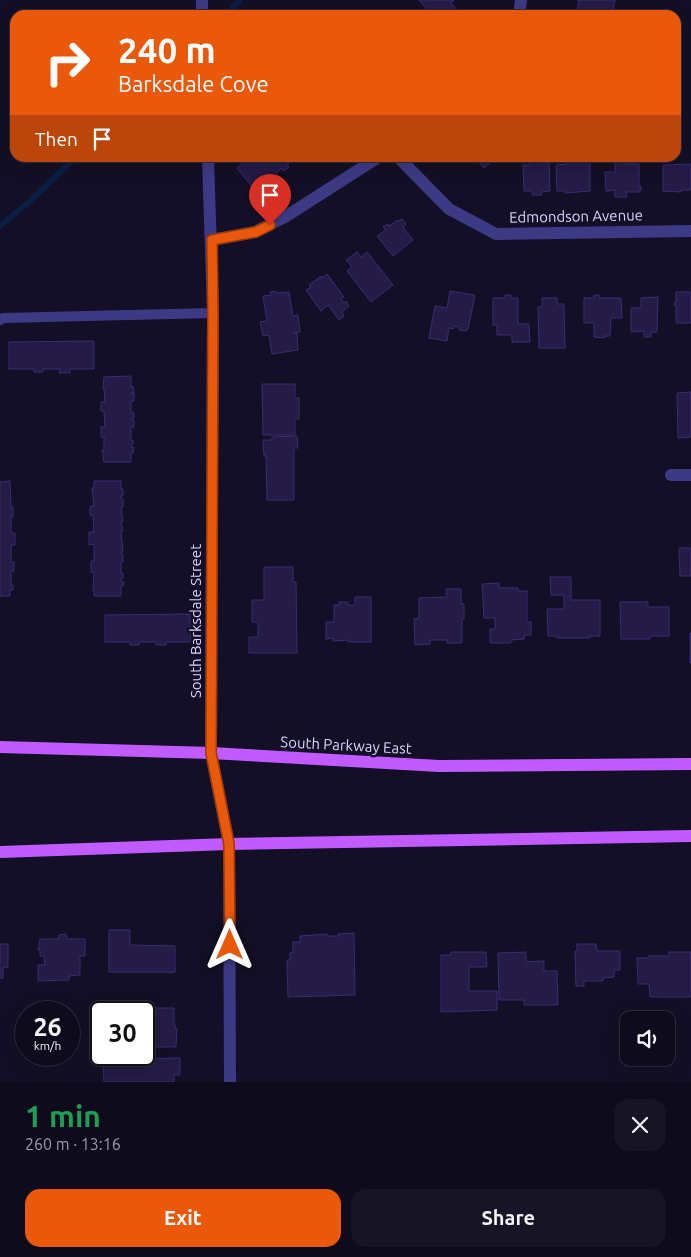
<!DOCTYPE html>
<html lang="en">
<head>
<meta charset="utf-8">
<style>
	:root { --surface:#0e0b1c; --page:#171425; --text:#f1f3f6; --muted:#9b9ba3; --line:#2e2b3b; --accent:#ea580c }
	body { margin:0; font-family:Ubuntu,sans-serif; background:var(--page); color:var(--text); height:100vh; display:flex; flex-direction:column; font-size:19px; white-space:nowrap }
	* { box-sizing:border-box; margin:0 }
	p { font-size:16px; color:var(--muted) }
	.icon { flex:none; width:28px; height:28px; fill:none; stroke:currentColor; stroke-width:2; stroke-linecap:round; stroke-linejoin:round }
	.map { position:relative; height:1082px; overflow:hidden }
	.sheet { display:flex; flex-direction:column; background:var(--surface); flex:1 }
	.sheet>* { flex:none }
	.hud { position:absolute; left:10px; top:10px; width:671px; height:152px; border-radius:15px; box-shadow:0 5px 20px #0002,0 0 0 1px var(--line); background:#ea580c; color:#fff; overflow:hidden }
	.fabs { position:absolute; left:620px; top:1011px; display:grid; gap:10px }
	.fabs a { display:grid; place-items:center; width:55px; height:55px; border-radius:10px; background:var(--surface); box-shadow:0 5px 20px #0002,0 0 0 1px var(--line); font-size:25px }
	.speed { position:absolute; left:15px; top:1001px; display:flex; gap:10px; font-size:25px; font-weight:700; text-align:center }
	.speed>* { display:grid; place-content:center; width:65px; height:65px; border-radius:50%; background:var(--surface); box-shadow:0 5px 20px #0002,0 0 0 1px var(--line); line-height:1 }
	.speed small { font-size:12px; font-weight:400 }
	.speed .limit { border:2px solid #111; border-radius:8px; background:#fff; color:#111 }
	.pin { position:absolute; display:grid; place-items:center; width:42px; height:42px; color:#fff; margin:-51px -21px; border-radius:50% 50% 50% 0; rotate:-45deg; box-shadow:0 0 5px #0007 }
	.pin .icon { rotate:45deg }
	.me { position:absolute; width:55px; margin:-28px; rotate:0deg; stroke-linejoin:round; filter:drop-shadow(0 0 4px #0008) }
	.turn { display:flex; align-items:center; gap:18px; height:105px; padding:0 25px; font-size:22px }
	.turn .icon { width:65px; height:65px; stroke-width:2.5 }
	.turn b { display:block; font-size:35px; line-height:42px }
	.then { display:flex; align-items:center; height:48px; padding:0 25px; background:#0003; gap:10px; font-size:19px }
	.round { display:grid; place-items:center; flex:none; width:52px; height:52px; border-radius:15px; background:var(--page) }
	.overview { display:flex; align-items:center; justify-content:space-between; height:85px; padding:0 25px }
	h1 { font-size:30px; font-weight:700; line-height:38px; color:#1e9e55 }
	.button { display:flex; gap:10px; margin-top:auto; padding:10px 25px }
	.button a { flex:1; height:58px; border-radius:15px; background:var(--accent); color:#fff; font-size:20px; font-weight:700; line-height:58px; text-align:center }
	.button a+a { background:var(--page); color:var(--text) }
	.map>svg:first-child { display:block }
</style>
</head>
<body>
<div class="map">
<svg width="691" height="1082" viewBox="0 0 691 1082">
	<rect width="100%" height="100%" fill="#130f26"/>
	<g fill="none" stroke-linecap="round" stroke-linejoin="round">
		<!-- stream -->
		<g stroke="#0a1f44" stroke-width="5.5">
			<path d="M233,7l7,-7"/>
			<path d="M0,226l28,-23 47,-45"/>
		</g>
	</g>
	<!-- building -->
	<g fill="#241b47" stroke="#3b2d73">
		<path d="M419,0h35l-3,3 7,8 -5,4h-21z"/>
		<path d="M577,0h38l-3,15 -35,-5 2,-8z"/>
		<path d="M250,158h45l-8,7 2,2 -5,4 -2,-3 -6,5 2,3 -21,17 -20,-25z"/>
		<path d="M467,158h29l-12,10 -8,-10 -5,4z"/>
		<path d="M530,158h19l1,33 -8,1 -1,3h-9v-4h-8l-1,-26h7z"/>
		<path d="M567,158h23v33l-25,2v-2h-8l-1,-26 11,-1z"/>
		<path d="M615,161h10v3h14v23l2,-1v4l-1,-1v3h-14l1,5h-12v-7l-9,1 -1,-19h10z"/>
		<path d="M691,164v26h-10v2l-18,-1v-26z"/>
		<path d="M402,219l4,5 -3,3 10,13 -20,16 -16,-20 9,-6 -3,-3 5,-3 1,2 9,-6 1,1z"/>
		<path d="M357,252l4,5 6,-5 26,33 -22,17 -24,-31 5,-4 -6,-7z"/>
		<path d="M327,274l17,23 -3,2 3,4 2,-2 3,5 -7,6 2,4 -5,4 -11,-15 -7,6 -15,-21 5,-3 -2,-2 12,-9 1,2z"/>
		<path d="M275,291v2l14,-1 4,24 5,-1 2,17 -6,1h3l1,17 -26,4 -3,-19 -6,1 -3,-14 7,-1 -4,-25 8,-1 -1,-3z"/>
		<path d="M450,291l25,4 -7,34 -2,2 -7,-1v-3l-5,-1 -1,3 -4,-1 -2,13 -18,-3 6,-32 12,2z"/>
		<path d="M676,292h15v31h-15v-18h-2l1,-3h1z"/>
		<path d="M505,295h6v3h7v26h11l1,18h-18v-7h-15v-10h-4v-27h12z"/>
		<path d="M594,295h5v3h22l1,20h-11l-1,18h-6l1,2 -11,-1v-14h-10v-25h10z"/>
		<path d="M658,297l-1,35h-6v5h-7v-6l-13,1v-24h10v-10z"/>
		<path d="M542,298h15v6h7l1,44h-26l-1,-41h4z"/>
		<path d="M94,341v28h-24v4h-11l1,-4h-17v3h-9v-3h-25v-27z"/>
		<path d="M131,376v11l2,-1 1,6 -3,1h3v8h-3v11l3,1v5h-3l1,2h2v7h-3v13h2v4h-1l-1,4 3,-1 -1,6h-2v9h-27l-2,-12h2v-13h-3v-10h4l-1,-16h-3v-9h4l-1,-13h-1l1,-12z"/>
		<path d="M262,384h33v14h4v21h-4v16h-32z"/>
		<path d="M691,392v45l-13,1 -1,-45z"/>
		<path d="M297,436l1,12h-4v52h-27l-1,-44h-2l-1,-16h9v-3z"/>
		<path d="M10,481l1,26h2v10h-2v16h4v12h-4v17h3v9h-3v14h2v5h-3v6h-10v-114z"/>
		<path d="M94,481h27v8h2v7h-2v3h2v8h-2l2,15h-2l2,9h-2l2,21h-2l1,3h1v7h-2v11h2v5h-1l-1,4h3l-1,4h-2v10h-27v-5h-1l1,-19h-3v-11h3v-17l-5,1v-13h5l-1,-17h-3v-9h4l-2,-18h2z"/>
		<path d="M679,548h12v28h-11z"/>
		<path d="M264,567h29v15h3l1,71h-48v-16h9v-15h-6v-22h12z"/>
		<path d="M550,577h21v23h29v36h-10v2h-33v-2h-9l-1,-27h17v-14h-13z"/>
		<path d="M499,583v5h19v3h9v31h4v13h-7v4l-13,1v3h-21v-14h5v-11h-11l-2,-34z"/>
		<path d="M446,589h15v15h3v15h-2v24h-15v-3h-17v4l-15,1 -1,-26 5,-1v-20l28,-1z"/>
		<path d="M355,597h16v45h-23v-2l-15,1 1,-3 -8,1v-17h8v-17h5v-3h9v3h7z"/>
		<path d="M620,602h28v5h21v29h-19v3h-29z"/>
		<path d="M190,614l1,28h-25v3h-10v-3h-16l-1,3h-9v-3h-25v-27z"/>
		<rect x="690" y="633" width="1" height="30"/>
		<path d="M109,930h21v15l45,1v26h-3v1l-5,-1h-58z"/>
		<path d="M354,933l1,62 -67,2 -1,-37h3v-7l3,-1v-10h7v-6l27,-2v2h11v-2z"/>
		<path d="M66,934l1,5h18v17h-5v19l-11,1v4l-31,1v-16h7l-1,-9h-4v-6h-2l2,-11h19v-4z"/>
		<path d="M0,944h8v23l-5,1v10h-3z"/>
		<path d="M577,944h19l1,7h23v19h-6v7l-11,1v3h-19v5h-8l-1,-35h2z"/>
		<path d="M451,952h35l1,15h-18v24h28v19l-56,2v-57h10z"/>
		<path d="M526,952v10l18,-1v10h13l1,34h-34v-5h-25l-1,-47z"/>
		<path d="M669,952h22v45h-41l-1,-13h-11l-1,-26h11v-2h21z"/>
		<path d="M149,1008h25v14l2,7h1l-1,18h-30l1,-5h-3v-28h5z"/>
		<path d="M180,1058v17h-6v7h-70l-1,-16h21l-1,-7z"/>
	</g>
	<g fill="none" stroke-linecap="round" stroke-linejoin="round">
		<!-- lane -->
		<path stroke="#3d3a85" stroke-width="10" d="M0,320l3,-2 210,-5"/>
		<!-- street -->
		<g stroke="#3d3a85" stroke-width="12">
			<path d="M202,0v15"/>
			<path d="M519,15l2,-15"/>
			<path d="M208,158l5,155 -2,440 18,91 1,238"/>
			<path d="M399,158l50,51 47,25 195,-3"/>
			<path d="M212,240l43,-8 30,-15 92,-59"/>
			<path d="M671,475h20"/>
		</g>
		<!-- primary -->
		<g stroke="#c25bff" stroke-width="12">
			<path d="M0,747l211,6 228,13 252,-2"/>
			<path d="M0,852l229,-8 462,-8"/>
		</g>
	</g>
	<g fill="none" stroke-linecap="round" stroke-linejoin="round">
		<!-- route casing -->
		<g stroke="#983908" stroke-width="12">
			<path id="route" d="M230,945l-1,-101 -18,-91 2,-440 -1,-73 44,-8 14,-7"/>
		</g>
		<!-- route -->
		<use href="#route" stroke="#ea580c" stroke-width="9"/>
	</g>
	<g text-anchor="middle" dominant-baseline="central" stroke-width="5" stroke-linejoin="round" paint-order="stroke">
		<!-- street labels -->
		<g font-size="15" fill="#d9d4ff" stroke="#130f26">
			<text transform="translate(576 216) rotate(-1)">Edmondson Avenue</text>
			<text transform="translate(195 621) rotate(-90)">South Barksdale Street</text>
			<text transform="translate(346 745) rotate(3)">South Parkway East</text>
		</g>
	</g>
</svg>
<div class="fabs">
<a><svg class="icon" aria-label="sound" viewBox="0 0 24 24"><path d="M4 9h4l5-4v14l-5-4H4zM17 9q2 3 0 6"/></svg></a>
</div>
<div class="speed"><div>26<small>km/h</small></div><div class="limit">30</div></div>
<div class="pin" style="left:270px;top:225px;background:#d93025"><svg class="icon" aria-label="arrive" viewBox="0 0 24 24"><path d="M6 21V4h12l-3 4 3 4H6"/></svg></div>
<svg class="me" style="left:230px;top:945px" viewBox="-20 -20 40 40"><path d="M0-17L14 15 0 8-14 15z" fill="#ea580c" stroke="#fff" stroke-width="4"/></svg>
<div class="hud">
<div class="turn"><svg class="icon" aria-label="right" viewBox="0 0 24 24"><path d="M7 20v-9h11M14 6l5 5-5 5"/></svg><div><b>240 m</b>Barksdale Cove</div></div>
<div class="then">Then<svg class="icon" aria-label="arrive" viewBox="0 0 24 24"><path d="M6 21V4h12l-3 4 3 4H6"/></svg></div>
</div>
</div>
<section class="sheet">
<div class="overview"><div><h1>1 min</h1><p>260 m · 13:16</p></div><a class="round"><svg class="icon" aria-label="close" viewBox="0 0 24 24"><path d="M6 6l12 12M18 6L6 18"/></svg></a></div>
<div class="button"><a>Exit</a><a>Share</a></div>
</section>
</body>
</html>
